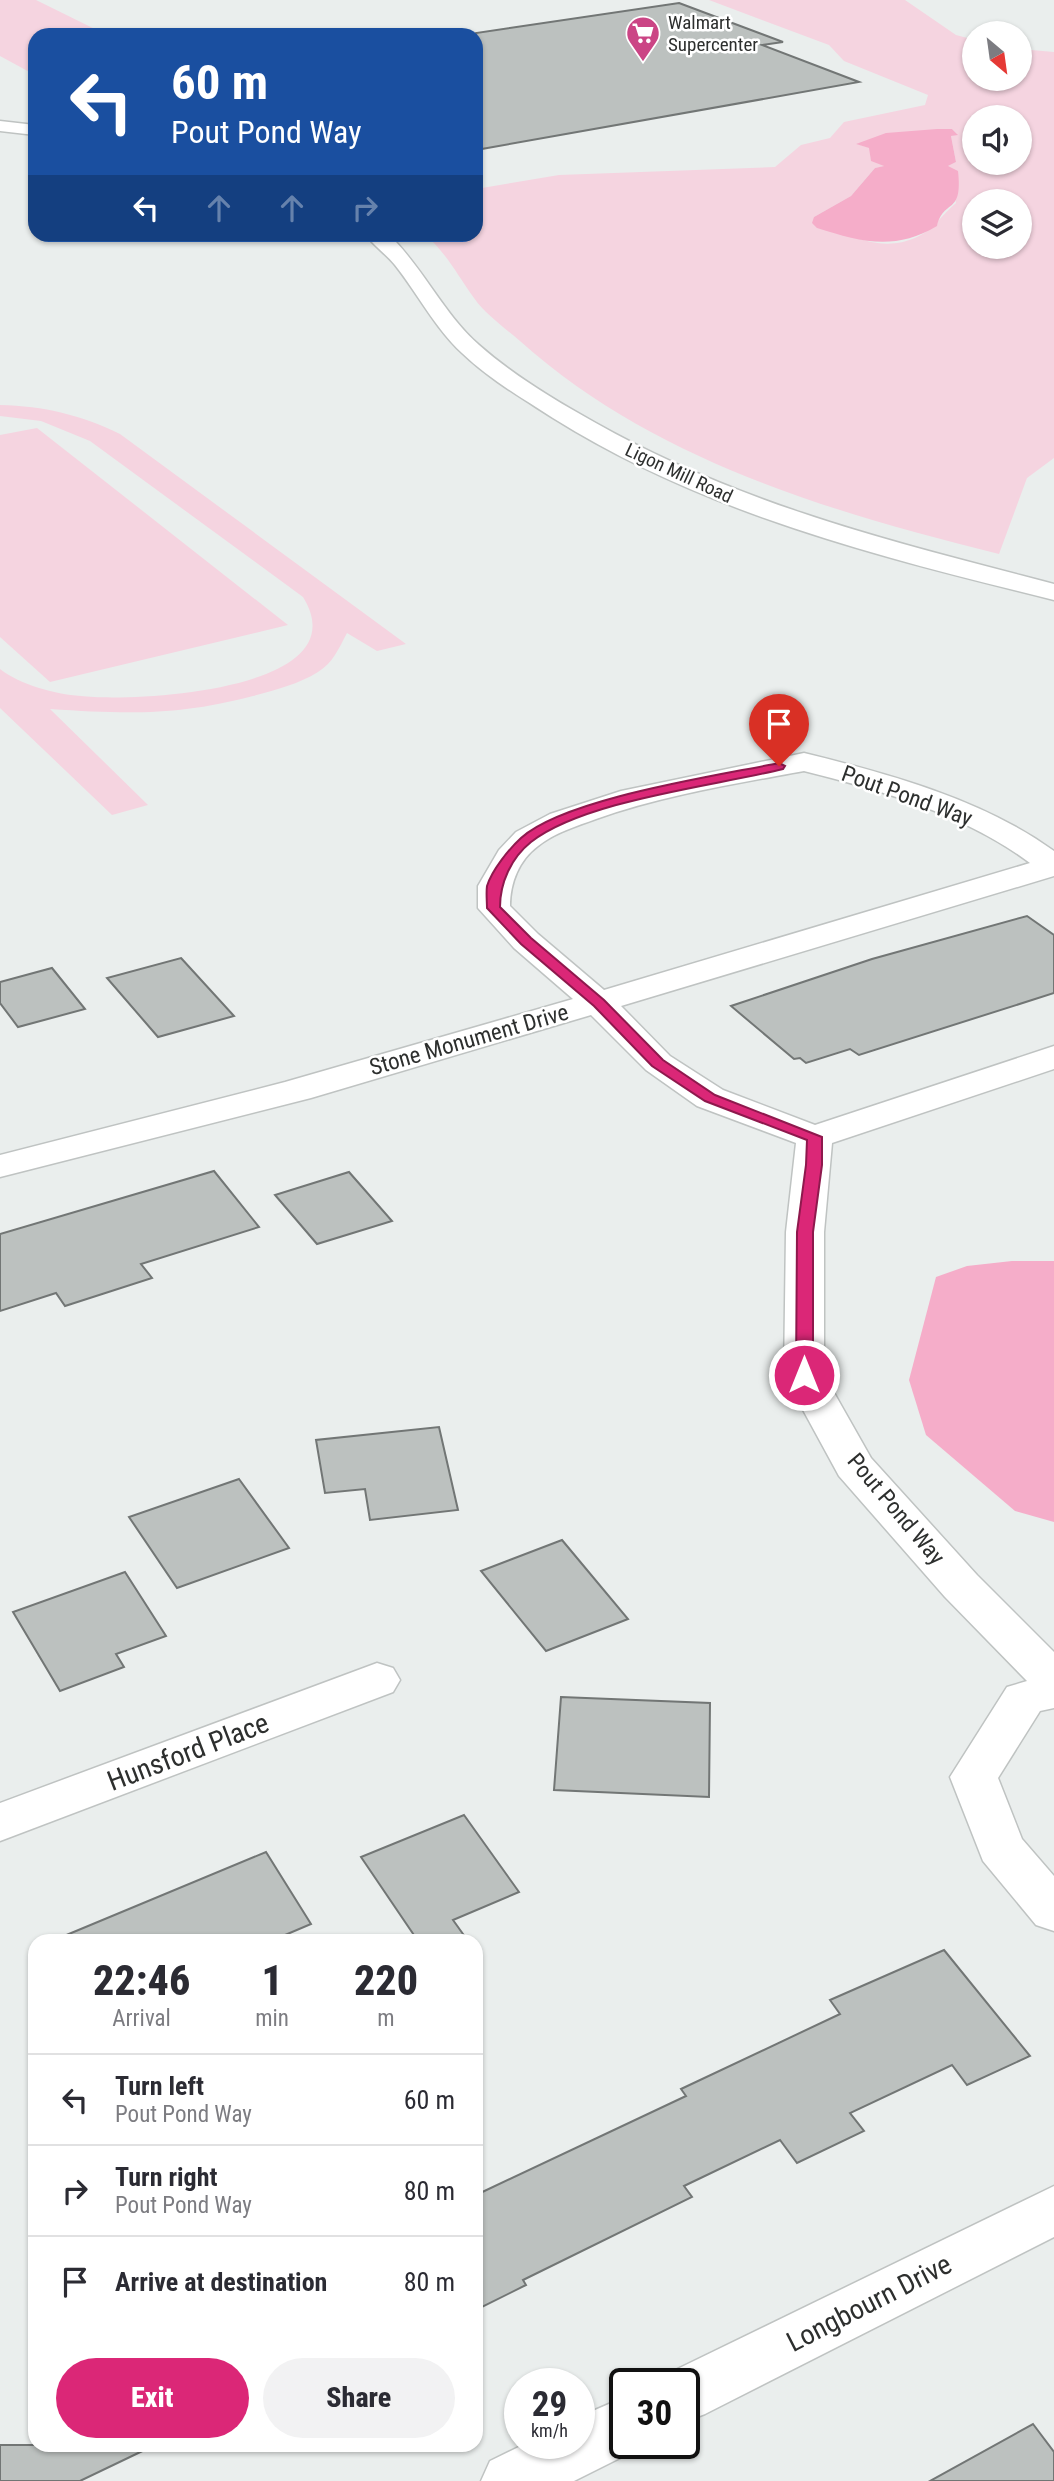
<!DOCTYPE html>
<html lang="en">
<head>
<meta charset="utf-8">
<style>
	:root { --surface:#fff; --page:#f2f2f3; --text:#2b2b33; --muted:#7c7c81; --line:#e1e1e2; --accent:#db2777 }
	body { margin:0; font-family:"Roboto Condensed",sans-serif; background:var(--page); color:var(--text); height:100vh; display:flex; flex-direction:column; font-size:26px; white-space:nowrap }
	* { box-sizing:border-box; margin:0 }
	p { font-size:23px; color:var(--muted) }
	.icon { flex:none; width:38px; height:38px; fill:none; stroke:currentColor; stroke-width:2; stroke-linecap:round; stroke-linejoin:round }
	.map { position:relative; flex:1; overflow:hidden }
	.details { position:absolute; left:28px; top:1934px; width:455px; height:518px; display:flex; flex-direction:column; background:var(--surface); border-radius:21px; box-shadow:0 2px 5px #0004 }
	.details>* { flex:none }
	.guide { position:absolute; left:28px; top:28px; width:455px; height:214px; border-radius:21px; box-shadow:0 2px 5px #0004; background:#1a4fa0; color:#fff; overflow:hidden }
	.needle { width:46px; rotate:151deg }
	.tools { position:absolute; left:962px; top:21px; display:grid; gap:14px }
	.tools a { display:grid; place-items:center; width:70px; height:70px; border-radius:50%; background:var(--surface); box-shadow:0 2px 5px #0004; font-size:35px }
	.speed { position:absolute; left:504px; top:2368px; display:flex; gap:14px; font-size:35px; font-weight:700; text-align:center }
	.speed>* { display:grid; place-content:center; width:91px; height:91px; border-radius:50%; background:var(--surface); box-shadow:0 2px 5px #0004; line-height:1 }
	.speed small { font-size:18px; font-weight:400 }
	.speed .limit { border:4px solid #111; border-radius:10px; background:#fff; color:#111 }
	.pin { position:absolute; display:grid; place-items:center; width:60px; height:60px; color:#fff; margin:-72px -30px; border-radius:50% 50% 50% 0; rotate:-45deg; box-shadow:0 0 7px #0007 }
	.pin .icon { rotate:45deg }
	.me { position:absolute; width:77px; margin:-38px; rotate:0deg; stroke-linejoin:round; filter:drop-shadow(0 0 5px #0008) }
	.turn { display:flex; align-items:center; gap:24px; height:147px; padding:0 28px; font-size:32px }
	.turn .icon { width:91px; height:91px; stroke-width:2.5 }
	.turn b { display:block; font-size:49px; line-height:60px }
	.lanes { display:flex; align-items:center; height:66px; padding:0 28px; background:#0003; justify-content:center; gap:35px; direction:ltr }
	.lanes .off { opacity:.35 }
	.eta { display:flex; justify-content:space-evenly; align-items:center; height:119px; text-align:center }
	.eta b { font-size:42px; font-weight:800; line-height:49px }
	.action { display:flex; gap:14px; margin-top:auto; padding:14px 28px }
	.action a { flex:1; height:80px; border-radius:42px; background:var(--accent); color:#fff; font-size:28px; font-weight:800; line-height:80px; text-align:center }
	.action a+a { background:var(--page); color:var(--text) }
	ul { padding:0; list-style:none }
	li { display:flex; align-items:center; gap:21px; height:91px; padding:0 28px; border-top:2px solid var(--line) }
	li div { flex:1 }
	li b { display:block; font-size:26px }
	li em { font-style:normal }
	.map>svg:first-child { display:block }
</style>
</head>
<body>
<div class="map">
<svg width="1054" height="2481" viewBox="0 0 1054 2481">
	<rect width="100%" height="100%" fill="#eaeeed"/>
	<!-- green -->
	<g fill="#f5d4e0" fill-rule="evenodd">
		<path d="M0,0h36l71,35h-72v40l-35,-19z"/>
		<path d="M709,0h196l51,35 19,5v39h45v-30l34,3v406l-27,20 -28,76c-169,-42 -346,-94 -479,-213 -15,-13 -35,-27 -46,-43 -18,-25 -25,-41 -48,-63l50,-1v-45l83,-14 216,-8 26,-22 29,-7 14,-16 81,-17 3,-10 -84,-34 -15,-16zM975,117h45v46h-45zM952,129l5,5 -6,2 5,26 -8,4 8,37c-12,10 -24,27 -37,33 -38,19 -72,-1 -105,-19l37,-21 24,-28 10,-2 -14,-6 -1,-12 -13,-4zM975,201h45v46h-45z"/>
		<path d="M0,405c44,1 81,10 120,29l286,210 -29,7 -30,-18c-8,15 -14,30 -29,39 -19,12 -43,18 -65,24 -76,20 -126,18 -203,13l98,96 -36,10 -112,-107v-39c21,16 54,25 81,27 49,6 281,-4 222,-99l-213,-156 -49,-20 -41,-5z"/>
		<path d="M37,428l251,197 -238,57 -50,-45v-202z"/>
	</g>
	<!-- water -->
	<g fill="#f5adc9">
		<path d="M937,129h15l6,6 -7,1 5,26 -8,4 10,5c5,45 -14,27 -21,55 -42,25 -76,16 -120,2l-5,-5 2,-6 37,-21 24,-28 9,-2 -13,-5 -2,-13 -13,-4 30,-11z"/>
		<path d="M1012,1261h42v261l-39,-11 -89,-76 -17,-55 27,-103 31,-11z"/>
	</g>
	<!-- building -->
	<g fill="#bcc1bf" stroke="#727675" stroke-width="2">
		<path d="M679,3l104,39 -21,3 97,37 -383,68v-117z"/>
		<path d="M1027,916l27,19v58l-195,62 -9,-6 -44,14 -6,-5 -6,1 -63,-53 141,-47z"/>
		<path d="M181,958l53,58 -76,21 -51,-59z"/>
		<path d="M52,968l33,41 -67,18 -18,-24v-21z"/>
		<path d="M214,1171l45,56 -118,37 11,14 -87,28 -9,-13 -56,18v-77z"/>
		<path d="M349,1172l43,49 -75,23 -42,-49z"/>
		<path d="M439,1427l19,83 -88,10 -5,-31 -40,4 -9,-53z"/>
		<path d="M239,1479l50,69 -112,40 -48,-71z"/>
		<path d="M562,1540l66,79 -82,32 -65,-80z"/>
		<path d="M125,1572l41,64 -50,18 8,13 -64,24 -47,-79z"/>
		<path d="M561,1697l149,6 -1,94 -155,-7z"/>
		<path d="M464,1815l55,77 -66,28 15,21h-50l-57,-84z"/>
		<path d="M266,1852l45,72 -40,17h-219z"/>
		<path d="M944,1950l86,106 -63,29 -15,-20 -102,48 14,18 -67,32 -17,-23 -96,46 8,11 -169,83 3,5 -50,25v-115l210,-99 -5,-7 159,-75 -10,-14z"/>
		<path d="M1033,2424l21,28v29h-124z"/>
		<path d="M0,2445h155l-75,36h-80z"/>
	</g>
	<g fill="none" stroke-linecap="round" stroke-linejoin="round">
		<!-- street casing -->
		<g stroke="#bfc3c2" stroke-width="3">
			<g id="street">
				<path d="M804,753c85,21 178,46 250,98v25l-433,130 49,50 53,34 92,35 239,-79v23l-222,74 -8,89v143l47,83 106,117 77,77v56l-14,3 -42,67 24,61 32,37v55l-18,-6 -53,-64 -33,-84 57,-90 20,-6 -82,-84 -106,-121 -55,-101 2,-143 10,-89 -99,-37 -51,-36 -55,-55 -280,83 -311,79v-22l285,-73 288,-83 -59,-51 -36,-40v-22l21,-36 17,-18 34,-18 71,-23zM804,771c77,19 162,44 226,92l-426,127 -66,-56 -28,-28c0,-23 9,-46 28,-60 16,-13 39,-20 58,-27 68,-24 138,-35 208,-48z"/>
				<path d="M377,1663l16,5 7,12 -7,12 -393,149v-38z"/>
				<path d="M1054,2186v51l-349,177 -21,8v-38h-25l4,-8z"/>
				<path d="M625,2397v46l21,2 -72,36h-93l9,-20 37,-18h52v-26z"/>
			</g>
		</g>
		<!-- secondary casing -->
		<g stroke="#bfc3c2" stroke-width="3">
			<g id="secondary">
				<path d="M0,121l35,4v10l-35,-4z"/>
				<path d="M365,234h23l8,8c30,32 50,74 83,103 34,30 75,55 115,77 149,84 296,119 460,162v16c-174,-43 -348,-86 -501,-182 -31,-20 -64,-39 -91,-65 -27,-25 -44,-59 -67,-88 -9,-11 -21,-19 -30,-31z"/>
			</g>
		</g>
		<!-- street -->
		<use href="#street" fill="#fff" fill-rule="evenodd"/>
		<!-- secondary -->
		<use href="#secondary" fill="#fff" fill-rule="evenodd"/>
	</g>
	<!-- route -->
	<path fill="#db2777" stroke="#8e194d" stroke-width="2" d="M779,763l6,3 -2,3c-68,17 -198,31 -252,73 -20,16 -31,41 -31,65l31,31 73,62 59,60 52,35 107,42v28l-9,67v143l-9,6 -8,-6 1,-143 9,-67 1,-25 -102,-39 -53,-35 -58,-60 -73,-62 -34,-36c0,-6 -1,-15 0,-22 5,-16 22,-37 34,-48 45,-40 195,-62 258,-75z"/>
	<!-- icons -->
	<defs>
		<g id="supermarket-pin" transform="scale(1.75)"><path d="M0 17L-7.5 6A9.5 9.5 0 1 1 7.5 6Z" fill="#cb4585" stroke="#fff"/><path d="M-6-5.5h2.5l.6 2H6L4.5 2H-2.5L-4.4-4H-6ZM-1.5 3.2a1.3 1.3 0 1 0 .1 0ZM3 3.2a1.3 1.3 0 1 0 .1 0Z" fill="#fff"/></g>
	</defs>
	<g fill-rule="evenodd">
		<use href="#supermarket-pin" x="643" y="33"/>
	</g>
	<g text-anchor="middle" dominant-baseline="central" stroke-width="5" stroke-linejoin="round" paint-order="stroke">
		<!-- far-poi labels -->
		<g font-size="19" fill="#2d2f2e" stroke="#fff" text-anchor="start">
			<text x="668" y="22">Walmart<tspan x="668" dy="22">Supercenter</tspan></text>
		</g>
		<!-- far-street labels -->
		<g font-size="19" fill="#2d2f2e" stroke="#fff">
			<text transform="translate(679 473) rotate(25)">Ligon Mill Road</text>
		</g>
		<!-- street labels -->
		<g font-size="23" fill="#2d2f2e" stroke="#fff">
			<text transform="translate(907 796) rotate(20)">Pout Pond Way</text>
			<text transform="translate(469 1040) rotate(-16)">Stone Monument Drive</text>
			<text transform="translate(896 1509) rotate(50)">Pout Pond Way</text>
		</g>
		<!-- near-street labels -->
		<g font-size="28" fill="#2d2f2e" stroke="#fff">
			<text transform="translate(188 1752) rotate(-21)">Hunsford Place</text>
			<text transform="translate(869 2303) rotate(-27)">Longbourn Drive</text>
		</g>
	</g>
</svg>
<div class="tools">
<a><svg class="needle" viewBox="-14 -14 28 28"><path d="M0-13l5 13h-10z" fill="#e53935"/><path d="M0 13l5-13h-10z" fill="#7c7c81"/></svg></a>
<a><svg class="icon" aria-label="sound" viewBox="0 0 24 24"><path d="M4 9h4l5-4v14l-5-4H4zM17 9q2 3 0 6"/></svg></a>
<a><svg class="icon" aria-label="layers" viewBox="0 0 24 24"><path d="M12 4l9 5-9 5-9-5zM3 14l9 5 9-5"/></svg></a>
</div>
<div class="speed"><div>29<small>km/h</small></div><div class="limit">30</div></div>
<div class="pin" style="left:779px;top:766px;background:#d93025"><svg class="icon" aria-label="arrive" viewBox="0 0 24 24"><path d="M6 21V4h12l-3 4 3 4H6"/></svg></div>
<svg class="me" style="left:804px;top:1375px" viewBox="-20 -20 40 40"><circle r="17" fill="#db2777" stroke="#fff" stroke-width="3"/><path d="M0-11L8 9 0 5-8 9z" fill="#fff"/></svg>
<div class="guide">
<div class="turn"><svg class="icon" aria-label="left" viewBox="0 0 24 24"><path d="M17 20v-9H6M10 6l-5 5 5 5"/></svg><div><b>60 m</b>Pout Pond Way</div></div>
<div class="lanes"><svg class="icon" aria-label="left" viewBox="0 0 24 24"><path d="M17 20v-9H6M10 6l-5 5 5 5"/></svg><svg class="icon off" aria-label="ahead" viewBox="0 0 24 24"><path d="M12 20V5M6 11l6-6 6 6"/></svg><svg class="icon off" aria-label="ahead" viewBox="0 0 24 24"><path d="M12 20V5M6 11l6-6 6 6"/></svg><svg class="icon off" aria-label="right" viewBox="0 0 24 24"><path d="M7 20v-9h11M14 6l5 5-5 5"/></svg></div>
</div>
<section class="details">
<div class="eta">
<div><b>22:46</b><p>Arrival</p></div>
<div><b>1</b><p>min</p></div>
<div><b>220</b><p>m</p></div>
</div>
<ul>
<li><svg class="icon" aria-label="left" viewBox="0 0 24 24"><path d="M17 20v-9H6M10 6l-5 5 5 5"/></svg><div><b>Turn left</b><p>Pout Pond Way</p></div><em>60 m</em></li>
<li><svg class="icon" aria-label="right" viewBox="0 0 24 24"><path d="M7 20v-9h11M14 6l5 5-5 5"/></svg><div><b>Turn right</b><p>Pout Pond Way</p></div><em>80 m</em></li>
<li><svg class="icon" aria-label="arrive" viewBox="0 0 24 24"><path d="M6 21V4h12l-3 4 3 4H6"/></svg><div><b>Arrive at destination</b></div><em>80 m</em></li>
</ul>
<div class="action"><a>Exit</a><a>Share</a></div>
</section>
</div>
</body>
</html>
